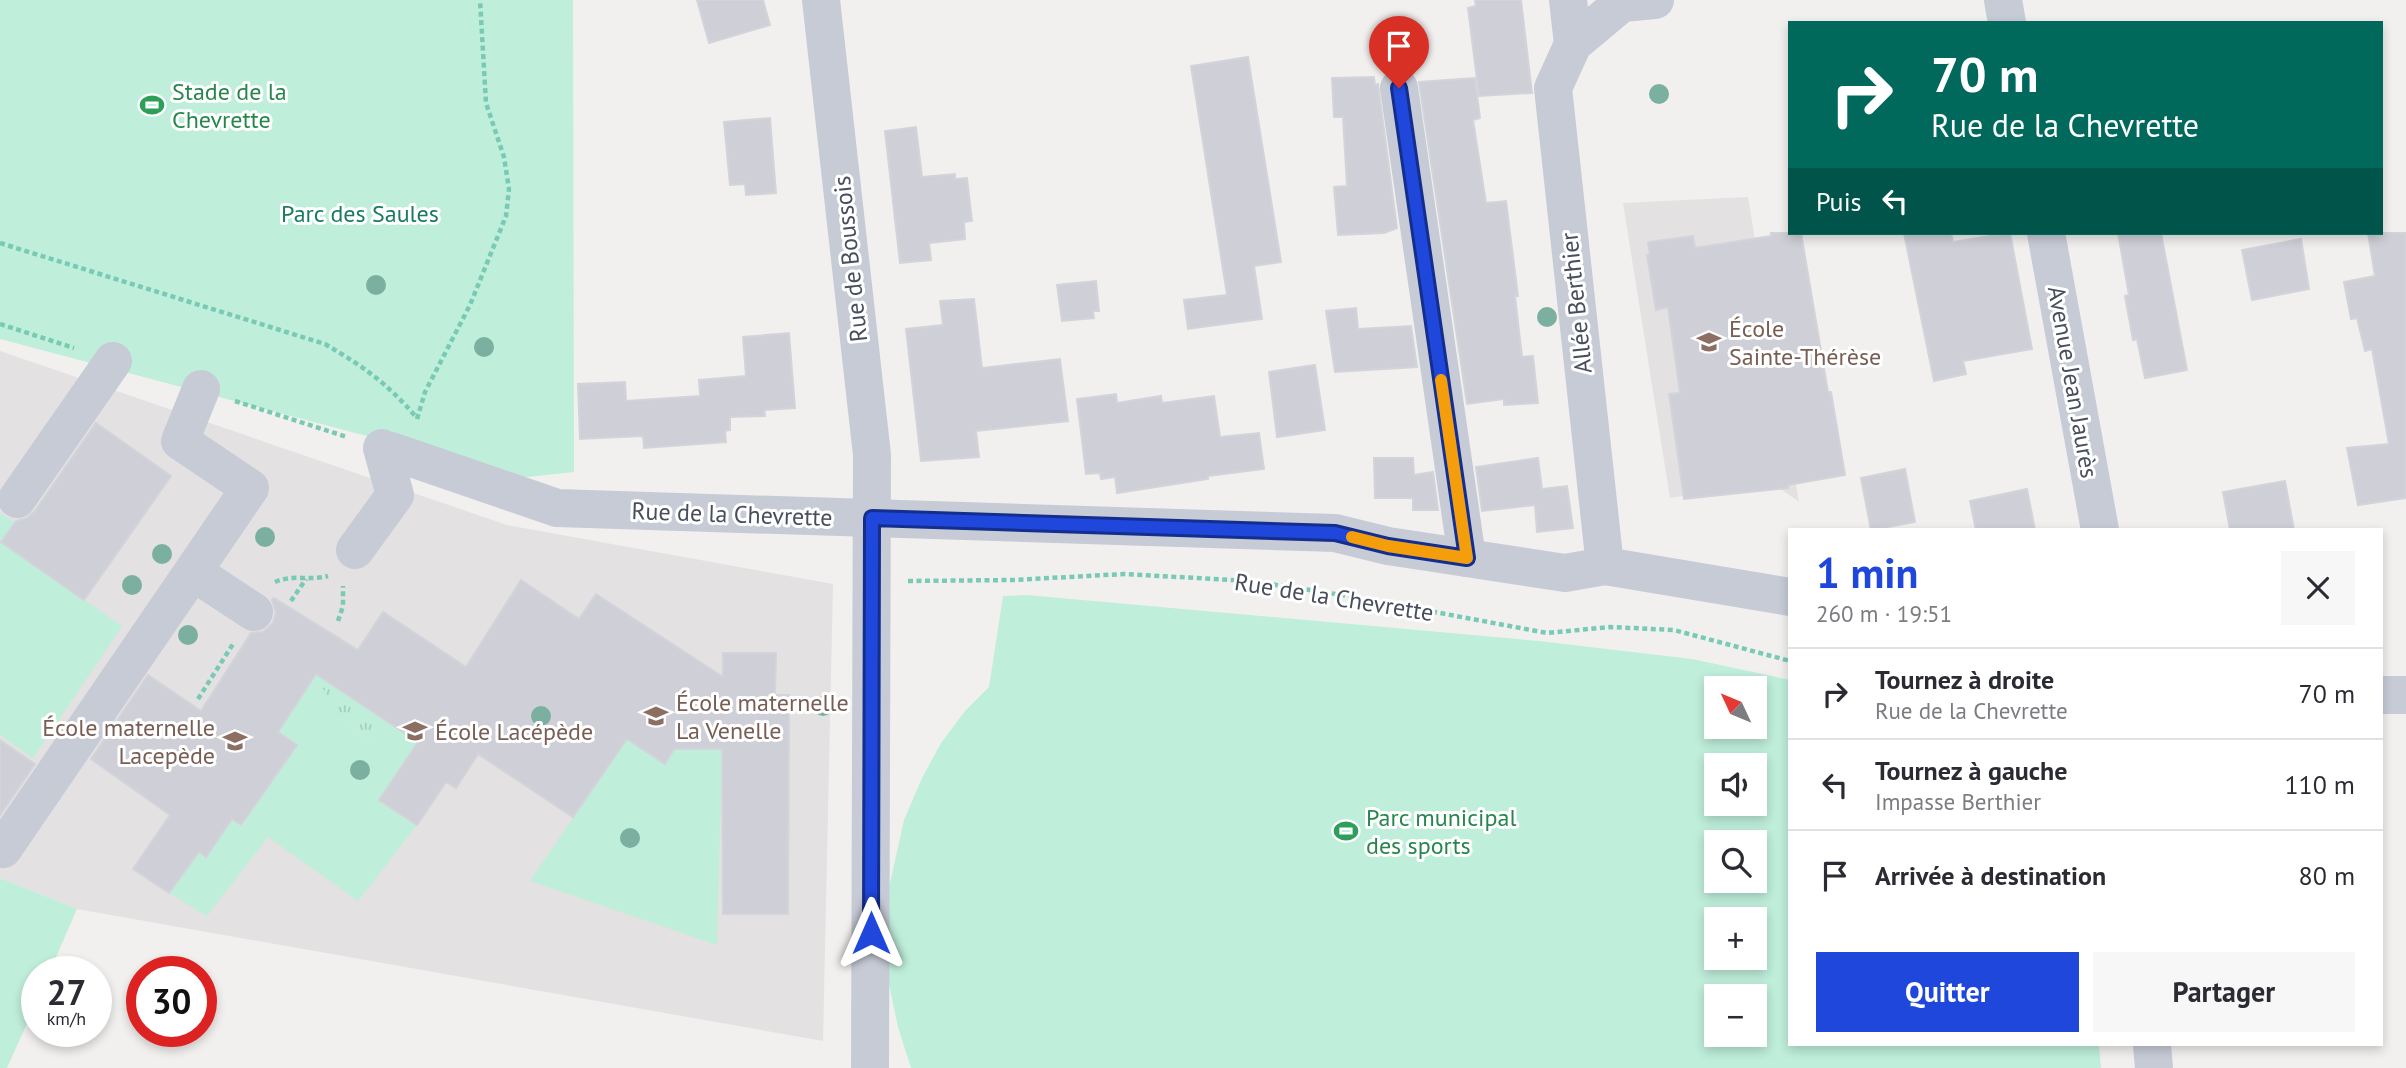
<!DOCTYPE html>
<html lang="fr">
<head>
<meta charset="utf-8">
<style>
	:root { --surface:#fff; --page:#f7f7f7; --text:#2b2b33; --muted:#7c7c81; --line:#e1e1e2; --accent:#1f47db }
	body { margin:0; font-family:"PT Sans",sans-serif; background:var(--page); color:var(--text); height:100vh; display:flex; flex-direction:column; font-size:26px; white-space:nowrap }
	* { box-sizing:border-box; margin:0 }
	p { font-size:23px; color:var(--muted) }
	.icon { flex:none; width:38px; height:38px; fill:none; stroke:currentColor; stroke-width:2; stroke-linecap:round; stroke-linejoin:round }
	.map { position:relative; flex:1; overflow:hidden }
	.drawer { position:absolute; left:1788px; top:528px; width:595px; height:518px; display:flex; flex-direction:column; background:var(--surface); border-radius:0px; box-shadow:0 4px 10px #0003 }
	.drawer>* { flex:none }
	.guide { position:absolute; left:1788px; top:21px; width:595px; height:214px; border-radius:0px; box-shadow:0 4px 10px #0003; background:#00695c; color:#fff; overflow:hidden }
	.needle { width:46px; rotate:314deg }
	.buttons { position:absolute; left:1704px; top:676px; display:grid; gap:14px }
	.buttons a { display:grid; place-items:center; width:63px; height:63px; border-radius:0px; background:var(--surface); box-shadow:0 4px 10px #0003; font-size:35px }
	.speed { position:absolute; left:21px; top:956px; display:flex; gap:14px; font-size:35px; font-weight:700; text-align:center }
	.speed>* { display:grid; place-content:center; width:91px; height:91px; border-radius:50%; background:var(--surface); box-shadow:0 4px 10px #0003; line-height:1 }
	.speed small { font-size:18px; font-weight:400 }
	.speed .limit { border:10px solid #d22; background:#fff; color:#111 }
	.pin { position:absolute; display:grid; place-items:center; width:60px; height:60px; color:#fff; margin:-72px -30px; border-radius:50% 50% 50% 0; rotate:-45deg; box-shadow:0 0 7px #0007 }
	.pin .icon { rotate:45deg }
	.me { position:absolute; width:77px; margin:-38px; rotate:0deg; stroke-linejoin:round; filter:drop-shadow(0 0 5px #0008) }
	.turn { display:flex; align-items:center; gap:24px; height:147px; padding:0 28px; font-size:32px }
	.turn .icon { width:91px; height:91px; stroke-width:2.5 }
	.turn b { display:block; font-size:49px; line-height:60px }
	.then { display:flex; align-items:center; height:66px; padding:0 28px; background:#0003; gap:14px; font-size:26px }
	.round { display:grid; place-items:center; flex:none; width:74px; height:74px; border-radius:0px; background:var(--page) }
	.summary { display:flex; align-items:center; justify-content:space-between; height:119px; padding:0 28px }
	h1 { font-size:42px; font-weight:700; line-height:52px; color:var(--accent) }
	.action { display:flex; gap:14px; margin-top:auto; padding:14px 28px }
	.action a { flex:1; height:80px; border-radius:0px; background:var(--accent); color:#fff; font-size:28px; font-weight:700; line-height:80px; text-align:center }
	.action a+a { background:var(--page); color:var(--text) }
	ul { padding:0; list-style:none }
	li { display:flex; align-items:center; gap:21px; height:91px; padding:0 28px; border-top:2px solid var(--line) }
	li div { flex:1 }
	li b { display:block; font-size:26px }
	li em { font-style:normal }
	.map>svg:first-child { display:block }
</style>
</head>
<body>
<div class="map">
<svg width="2406" height="1068" viewBox="0 0 2406 1068">
	<defs>
		<pattern id="grass-tufts" width="24" height="20" patternUnits="userSpaceOnUse" patternTransform="scale(1.75)"><rect width="24" height="20" fill="#bfeedb"/><path d="M3 7l-1-3M5 7V3M7 7l1-3M15 17l-1-3M17 17v-4M19 17l1-3" fill="none" stroke="#a6cebe"/></pattern>
	</defs>
	<rect width="100%" height="100%" fill="#f2f0ef"/>
	<!-- education -->
	<g fill="#e3e1e1">
		<path d="M1748,197l51,305 -28,-20 -101,16 -47,-295z"/>
		<path d="M0,351l507,174 326,59 -10,457 -746,-132 -77,-31z"/>
	</g>
	<!-- grass -->
	<path fill="url(#grass-tufts)" d="M318,672l73,52 -14,20 -47,-31 -6,-23 -13,-8z"/>
	<!-- park -->
	<g fill="#bfeedb" fill-rule="evenodd">
		<path d="M0,0h573l1,472 -56,6 -136,-38 -382,-101z"/>
		<path d="M0,513l15,10 -14,19 121,84 -89,132 -33,-23z"/>
		<path d="M1027,595l512,46 153,18 98,21v365h309l2,23h-1190l-13,-41 -11,-52 -2,-33 5,-59 14,-63 18,-42 19,-35 24,-32 24,-24 14,-91zM1717,688h38v38h-38zM1717,765h38v38h-38zM1717,842h38v38h-38zM1717,919h38v38h-38zM1717,996h38v38h-38z"/>
		<path d="M311,682l13,8 6,23 46,31 15,-20 27,18 -39,58 38,25 -59,76 -90,-64 -61,79 -38,-23 30,-41 8,5 25,-38 11,7 3,-5 -1,-1 52,-75 -19,-13z"/>
		<path d="M627,739l37,25 10,-15h48l-5,196 -187,-64z"/>
		<path d="M0,878l77,31 -27,62h-13v30l-30,67h-7z"/>
	</g>
	<!-- building -->
	<g fill="#cfd0d7" stroke="#d3d4da" stroke-width="2">
		<path d="M697,0h66l7,25 -61,18z"/>
		<path d="M1475,0h46l11,93 -53,3 -11,-88 8,-2z"/>
		<path d="M1248,57l33,205 -27,4 8,53 -74,10 -4,-29 43,-5 -36,-229z"/>
		<path d="M1374,77l1,8 3,-1 19,144 -13,5 -46,2 -4,-48 13,-1 -4,-69h-9l-2,-39z"/>
		<path d="M1475,78l5,40 -7,2 13,83 20,-2 12,95h-3l7,61 11,-1 5,47 -34,2v-6l-37,5 -48,-322z"/>
		<path d="M770,118l6,75 -30,2 -1,-11 -15,1 -6,-63z"/>
		<path d="M916,127l6,50 33,-3v5l12,-1 5,43 -8,1 1,17 -36,4 2,17 -31,3 -15,-132z"/>
		<path d="M1771,233h30l27,159h3l14,83 -57,10v3l-104,11 -15,-105 11,-1 -12,-86 -12,3 -9,-55h3l-2,-13 45,-6 2,12 76,-12z"/>
		<path d="M1904,233h47l2,9 57,-9 22,116 -69,12 3,13 -32,7z"/>
		<path d="M2118,233h43l26,137 -42,8 -8,-39 -4,1 -8,-44 4,-1z"/>
		<path d="M2368,233h38v265l-48,7 -11,-57 42,-4 -17,-95 -7,2 -8,-33 -6,1 -7,-37 31,-6z"/>
		<path d="M2301,239l8,50 -57,11 -10,-50z"/>
		<path d="M1096,281l3,30h-6l1,7 -32,3 -5,-36z"/>
		<path d="M974,299l8,69 78,-9 8,62 -92,10 3,26 -58,4 -15,-132 37,-4 -3,-24z"/>
		<path d="M1356,308l2,21 53,-3 6,41 -82,5 -9,-61z"/>
		<path d="M789,333l6,75 -31,2 1,6 -35,1v13l-5,1 1,11 -82,6 -1,-12 -63,3 -2,-55 47,-2 1,19 74,-5 -1,-16 47,-4 -3,-39z"/>
		<path d="M1315,365l10,65 -48,7 -8,-65z"/>
		<path d="M1116,394l1,9 44,-7 1,7 52,-7 6,41 39,-4 5,36 -56,7v3l-91,14 -2,-16 -14,2 -1,-6 -14,1 -9,-75z"/>
		<path d="M96,423l75,53 -87,124 -83,-58 15,-21 11,-3 8,-7z"/>
		<path d="M1374,458h39l1,17 19,-3 5,38h-25v-12h-38z"/>
		<path d="M1538,458l4,31 25,-3 6,42 -36,4 -2,-27 -53,6 -6,-44z"/>
		<path d="M1905,469l10,53 -44,8 -10,-52z"/>
		<path d="M2285,481l9,49h-64l-7,-38z"/>
		<path d="M2027,489l8,41h-59l-6,-29z"/>
		<path d="M521,580l58,39 17,-25 127,83v-24h53l-1,42h14l-1,219h-65l-1,-165h-48l-9,15 -38,-25 -54,78 -95,-63 -22,34 -10,-6 -29,43 -38,-25 39,-58 -102,-68 -38,58 19,13 -56,80 -9,-6 -26,38 -7,-5 -30,41 -36,-24 37,-54 -79,-56 57,-84 53,36 50,-78 12,-1 10,-9 3,-10 -4,-13 2,-2 84,52 25,-38 83,55z"/>
		<path d="M0,740l35,24 -35,51z"/>
	</g>
	<g fill="none" stroke-linecap="round" stroke-linejoin="round">
		<!-- path -->
		<g stroke="#78cab4" stroke-width="4.5" stroke-dasharray="5 3.5" stroke-linecap="butt">
			<path d="M0,243l325,101c39,23 62,39 92,74"/>
			<path d="M0,324l74,24"/>
			<path d="M235,401l112,36"/>
			<path d="M417,419l8,-27 45,-87 36,-89 3,-27 -5,-32 -18,-54 -6,-103"/>
			<path d="M908,581l105,-1 111,-6 126,7 99,15 198,37 63,-6 64,3 116,31"/>
			<path d="M275,582c17,-8 36,-1 53,-6"/>
			<path d="M291,601l15,-22"/>
			<path d="M338,621l5,-15v-20"/>
			<path d="M198,699l35,-55"/>
		</g>
		<!-- minor -->
		<g stroke="#c6cbd6" stroke-width="38">
			<path d="M821,0l51,455 -2,613"/>
			<path d="M1568,0l5,44"/>
			<path d="M2003,0l4,23"/>
			<path d="M1399,88l68,470"/>
			<path d="M2046,233l54,297"/>
			<path d="M391,451l166,57 778,25 53,13 177,27 40,-7 185,31"/>
			<path d="M17,499l96,-138"/>
			<path d="M355,550l40,-55 -13,-47"/>
			<path d="M1605,566l-52,-478 20,-44 49,-41 33,-3"/>
			<path d="M193,572l61,40"/>
			<path d="M2382,695h24"/>
			<path d="M3,849l247,-361 -70,-47 21,-52"/>
			<path d="M2152,1045l2,23"/>
		</g>
	</g>
	<!-- trees -->
	<g fill="#7bb0a0">
		<circle cx="1659" cy="94" r="10"/>
		<circle cx="376" cy="285" r="10"/>
		<circle cx="1547" cy="317" r="10"/>
		<circle cx="484" cy="347" r="10"/>
		<circle cx="265" cy="537" r="10"/>
		<circle cx="162" cy="554" r="10"/>
		<circle cx="132" cy="585" r="10"/>
		<circle cx="188" cy="635" r="10"/>
		<circle cx="823" cy="706" r="10"/>
		<circle cx="541" cy="716" r="10"/>
		<circle cx="360" cy="770" r="10"/>
		<circle cx="630" cy="838" r="10"/>
	</g>
	<g fill="none" stroke-linecap="round" stroke-linejoin="round">
		<!-- route casing -->
		<g stroke="#142e8e" stroke-width="18">
			<path id="route" d="M871,933l1,-415 463,15 53,13 79,12 -68,-470"/>
		</g>
		<!-- route -->
		<use href="#route" stroke="#1f47db" stroke-width="12"/>
		<!-- slow -->
		<path stroke="#f59e0b" stroke-width="12" d="M1352,537l36,9 79,12 -26,-178"/>
	</g>
	<!-- icons -->
	<defs>
		<g id="stadium-bare" transform="scale(1.89)"><path d="M0-5a6.5 5 0 1 0 0 10a6.5 5 0 1 0 0-10ZM-3.5-1.8h7v3.6h-7Z" fill="#2e9e5b" stroke="#fff" stroke-width="2.5" paint-order="stroke"/></g>
		<g id="school-bare" transform="scale(1.89)"><path d="M0-5L7-2L0 1L-7-2ZM-4 1L0 2.5L4 1V4Q0 6-4 4Z" fill="#8d6e63" stroke="#fff" stroke-width="2.5" paint-order="stroke"/></g>
	</defs>
	<g fill-rule="evenodd">
		<use href="#stadium-bare" x="152" y="105"/>
		<use href="#school-bare" x="1709" y="342"/>
		<use href="#school-bare" x="656" y="716"/>
		<use href="#school-bare" x="415" y="731"/>
		<use href="#school-bare" x="235" y="741"/>
		<use href="#stadium-bare" x="1346" y="831"/>
	</g>
	<g text-anchor="middle" dominant-baseline="central" stroke-width="6" stroke-linejoin="round" paint-order="stroke">
		<!-- leisure labels -->
		<g font-size="24" fill="#27864d" stroke="#fff" text-anchor="start">
			<text x="172" y="91">Stade de la<tspan x="172" dy="28">Chevrette</tspan></text>
			<text x="1366" y="817">Parc municipal<tspan x="1366" dy="28">des sports</tspan></text>
		</g>
		<!-- park labels -->
		<g font-size="24" fill="#1a7b60" stroke="#fff">
			<text x="360" y="213">Parc des Saules</text>
		</g>
		<!-- street labels -->
		<g font-size="24" fill="#484e5c" stroke="#fff">
			<text transform="translate(850 259) rotate(-96)">Rue de Boussois</text>
			<text transform="translate(1576 303) rotate(-96)">Allée Berthier</text>
			<text transform="translate(2073 382) rotate(80)">Avenue Jean Jaurès</text>
			<text transform="translate(732 514) rotate(2)">Rue de la Chevrette</text>
			<text transform="translate(1334 597) rotate(9)">Rue de la Chevrette</text>
		</g>
		<!-- education labels -->
		<g font-size="24" fill="#785e54" stroke="#fff" text-anchor="start">
			<text x="1729" y="328">École<tspan x="1729" dy="28">Sainte-Thérèse</tspan></text>
			<text x="676" y="702">École maternelle<tspan x="676" dy="28">La Venelle</tspan></text>
			<text x="215" y="727" text-anchor="end">École maternelle<tspan x="215" dy="28">Lacepède</tspan></text>
			<text x="435" y="731">École Lacépède</text>
		</g>
	</g>
</svg>
<div class="buttons">
<a><svg class="needle" viewBox="-14 -14 28 28"><path d="M0-13l5 13h-10z" fill="#e53935"/><path d="M0 13l5-13h-10z" fill="#7c7c81"/></svg></a>
<a><svg class="icon" aria-label="sound" viewBox="0 0 24 24"><path d="M4 9h4l5-4v14l-5-4H4zM17 9q2 3 0 6"/></svg></a>
<a><svg class="icon" aria-label="search" viewBox="0 0 24 24"><circle cx="10" cy="10" r="6"/><path d="M15 15l6 6"/></svg></a>
<a>+</a>
<a>−</a>
</div>
<div class="speed"><div>27<small>km/h</small></div><div class="limit">30</div></div>
<div class="pin" style="left:1399px;top:88px;background:#d93025"><svg class="icon" aria-label="arrive" viewBox="0 0 24 24"><path d="M6 21V4h12l-3 4 3 4H6"/></svg></div>
<svg class="me" style="left:871px;top:933px" viewBox="-20 -20 40 40"><path d="M0-17L14 15 0 8-14 15z" fill="#1f47db" stroke="#fff" stroke-width="4"/></svg>
<div class="guide">
<div class="turn"><svg class="icon" aria-label="right" viewBox="0 0 24 24"><path d="M7 20v-9h11M14 6l5 5-5 5"/></svg><div><b>70 m</b>Rue de la Chevrette</div></div>
<div class="then">Puis<svg class="icon" aria-label="left" viewBox="0 0 24 24"><path d="M17 20v-9H6M10 6l-5 5 5 5"/></svg></div>
</div>
<section class="drawer">
<div class="summary"><div><h1>1 min</h1><p>260 m · 19:51</p></div><a class="round"><svg class="icon" aria-label="close" viewBox="0 0 24 24"><path d="M6 6l12 12M18 6L6 18"/></svg></a></div>
<ul>
<li><svg class="icon" aria-label="right" viewBox="0 0 24 24"><path d="M7 20v-9h11M14 6l5 5-5 5"/></svg><div><b>Tournez à droite</b><p>Rue de la Chevrette</p></div><em>70 m</em></li>
<li><svg class="icon" aria-label="left" viewBox="0 0 24 24"><path d="M17 20v-9H6M10 6l-5 5 5 5"/></svg><div><b>Tournez à gauche</b><p>Impasse Berthier</p></div><em>110 m</em></li>
<li><svg class="icon" aria-label="arrive" viewBox="0 0 24 24"><path d="M6 21V4h12l-3 4 3 4H6"/></svg><div><b>Arrivée à destination</b></div><em>80 m</em></li>
</ul>
<div class="action"><a>Quitter</a><a>Partager</a></div>
</section>
</div>
</body>
</html>
